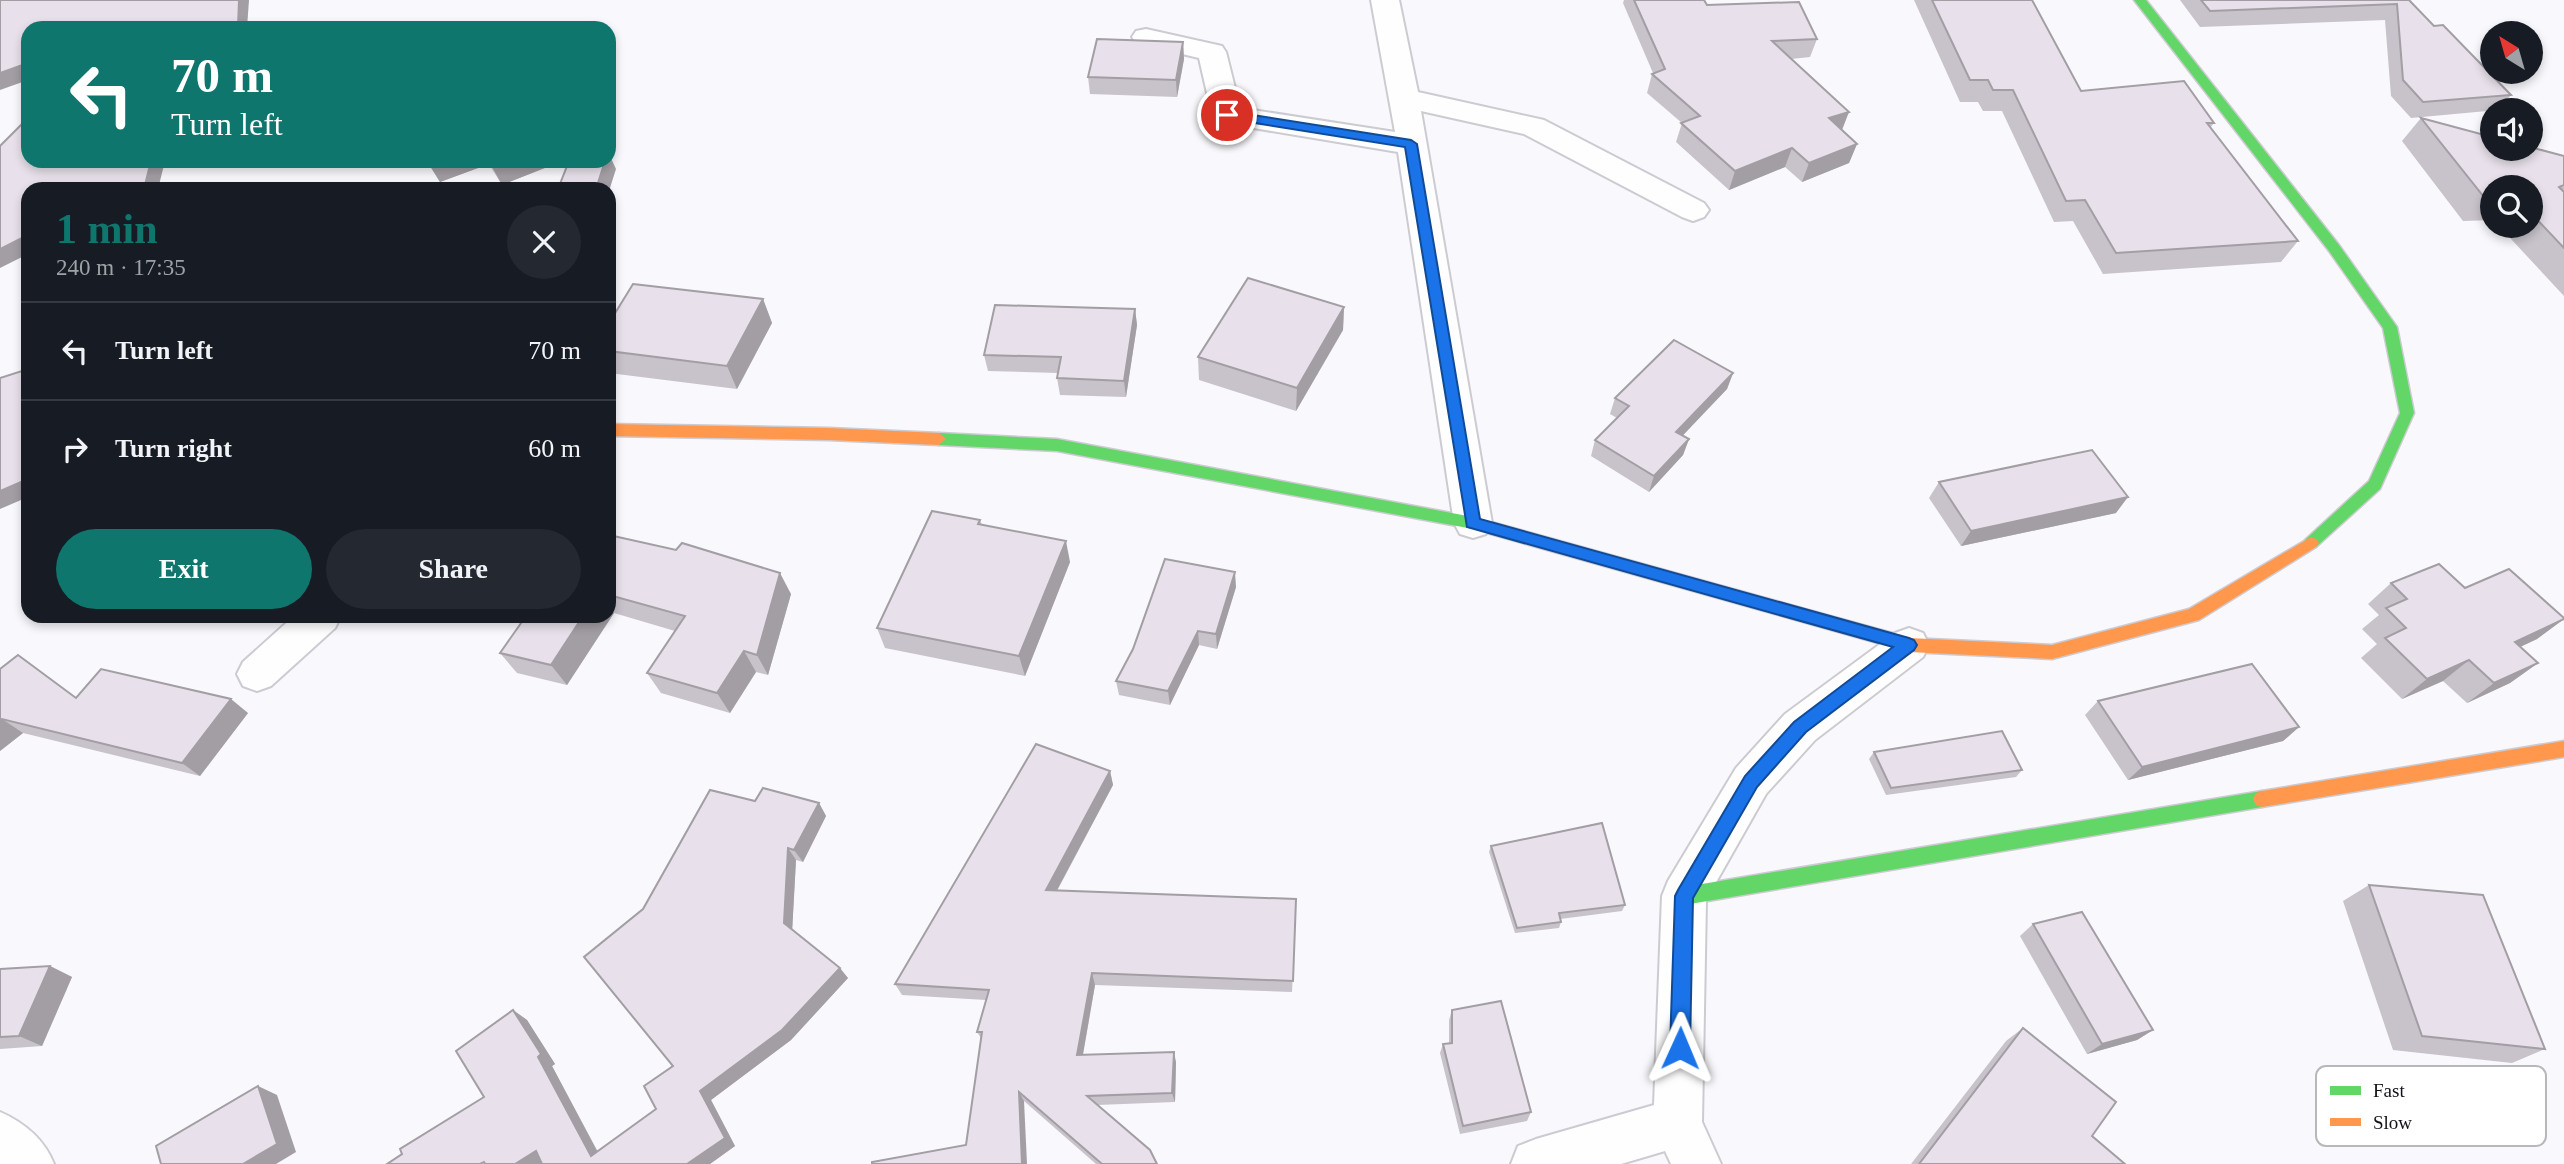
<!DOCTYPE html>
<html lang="en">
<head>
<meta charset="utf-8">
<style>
	:root { --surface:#171b24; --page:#242831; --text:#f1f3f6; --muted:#9ea1a6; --line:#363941; --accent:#0f766e }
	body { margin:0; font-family:Georgia,serif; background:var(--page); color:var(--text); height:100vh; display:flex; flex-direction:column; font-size:26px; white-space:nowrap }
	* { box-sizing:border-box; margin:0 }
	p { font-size:23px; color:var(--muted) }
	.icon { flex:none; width:38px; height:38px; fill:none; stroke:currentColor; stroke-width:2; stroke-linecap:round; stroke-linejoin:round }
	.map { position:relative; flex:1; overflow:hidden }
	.sheet { position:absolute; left:21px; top:182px; width:595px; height:441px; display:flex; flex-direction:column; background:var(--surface); border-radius:21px; box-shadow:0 4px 10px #0003 }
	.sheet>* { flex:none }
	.hud { position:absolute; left:21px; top:21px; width:595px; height:147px; border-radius:21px; box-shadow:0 4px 10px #0003; background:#0f766e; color:#fff; overflow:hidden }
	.needle { width:46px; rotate:323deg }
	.controls { position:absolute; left:2480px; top:21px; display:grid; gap:14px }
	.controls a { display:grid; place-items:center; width:63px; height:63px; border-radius:50%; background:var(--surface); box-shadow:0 4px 10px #0003; font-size:35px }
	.pin { position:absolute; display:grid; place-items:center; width:60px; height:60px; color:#fff; margin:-30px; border:4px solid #fff; border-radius:50%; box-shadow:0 2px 7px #0007 }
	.me { position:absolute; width:77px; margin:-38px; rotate:1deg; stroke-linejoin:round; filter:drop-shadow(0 0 5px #0008) }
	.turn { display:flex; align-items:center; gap:24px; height:147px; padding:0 35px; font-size:32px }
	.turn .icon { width:91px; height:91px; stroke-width:2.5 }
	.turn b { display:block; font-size:49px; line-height:60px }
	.round { display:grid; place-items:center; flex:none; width:74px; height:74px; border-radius:37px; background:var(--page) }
	.headline { display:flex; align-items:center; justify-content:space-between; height:119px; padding:0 35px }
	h1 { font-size:42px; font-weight:800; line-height:52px; color:var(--accent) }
	.cta { display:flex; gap:14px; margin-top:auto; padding:14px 35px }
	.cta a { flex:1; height:80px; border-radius:42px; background:var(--accent); color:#fff; font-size:28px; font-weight:800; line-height:80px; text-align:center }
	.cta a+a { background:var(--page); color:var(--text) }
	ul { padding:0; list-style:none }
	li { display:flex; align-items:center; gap:21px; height:98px; padding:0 35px; border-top:2px solid var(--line) }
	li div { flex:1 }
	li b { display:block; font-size:26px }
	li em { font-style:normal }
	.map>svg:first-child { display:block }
</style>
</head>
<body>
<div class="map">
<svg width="2564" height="1164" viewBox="0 0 2564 1164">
	<rect width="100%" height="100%" fill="#f9f8fc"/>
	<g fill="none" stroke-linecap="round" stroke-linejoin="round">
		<!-- street casing -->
		<g stroke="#cdcbd2" stroke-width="4">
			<g id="street">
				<path d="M1371,0h28l19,92 126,28 160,83 5,7 -5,7 -11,4 -11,-4 -158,-83 -103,-23 71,412 -6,11 -13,4 -13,-4 -6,-11 -56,-371 -181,-30 -5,-7 -13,-57 -63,-15 -4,-6 4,-6 10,-2 76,17 4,6 14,56 155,24z"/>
				<path d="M294,616h47l-6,12 -64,58 -14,5 -14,-5 -6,-12 6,-12z"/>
				<path d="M1909,628l14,5 6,12 -6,12 -108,83 -49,54 -60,106 -4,222 19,42h-50l-6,-13 -44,13h-110l7,-18 18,-7 118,-34 8,-209 6,-15 68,-113 49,-54 110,-81z"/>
				<path d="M0,1112c25,11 44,27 54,52h-54z"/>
			</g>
		</g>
		<!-- fast casing -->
		<g stroke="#cdcbd2" stroke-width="3">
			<g id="fast">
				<path d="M2134,0h12l193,245 58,82 17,86 -34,76 -64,58h-10l-3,-4 3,-4 63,-58 31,-68 -17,-85 -54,-77z"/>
				<path d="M939,433l118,6 416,78 419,116 6,2 2,5 -2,5 -6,2 -419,-118 -416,-78 -118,-6 -7,-6z"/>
				<path d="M2262,791l6,2 3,6 -3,6 -6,2 -578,98 -6,-3 -3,-6 3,-6 6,-3z"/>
			</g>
		</g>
		<!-- slow casing -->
		<g stroke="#cdcbd2" stroke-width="3">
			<g id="slow">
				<path d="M609,424l220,4 110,5 7,6 -7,6 -110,-5 -220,-4z"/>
				<path d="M2311,537l5,2 3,4 -3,4 -117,73 -147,39 -143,-7 -23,-7 -2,-5 2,-5 6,-2 17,5 143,7 137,-36z"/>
				<path d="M2564,741v16l-302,50 -6,-2 -3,-6 3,-6 6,-2z"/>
			</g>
		</g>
		<!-- street -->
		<use href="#street" fill="#fefeff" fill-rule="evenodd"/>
		<!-- fast -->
		<use href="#fast" fill="#63d668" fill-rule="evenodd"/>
		<!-- slow -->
		<use href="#slow" fill="#ff974d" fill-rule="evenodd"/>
	</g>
	<!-- wall -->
	<g fill="#c8c2ca">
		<path d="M1624,0h80l3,5 110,34 -7,18 -19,2 51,71 15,14 -8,19 -47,19 -17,-15 -56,23 -53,-48 6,-19 -35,-30 5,-19 1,-1 -30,-70z"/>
		<path d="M1914,0h118l49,91 133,32 -4,5 88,113 -17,21 -178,12 -30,-53 -19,1 -52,-111h-19l-5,-9h-18z"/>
		<path d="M2180,0h229l25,26 77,69 -13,15 -87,8 -20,-22 -6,-76 -185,7z"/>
		<path d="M1183,42l1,17 -7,38 -87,-3 -2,-17z"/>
		<path d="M2421,118l143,38v140l-65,-70h31v-39h-38v33l-29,1 -61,-80z"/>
		<path d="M427,161h133v1l-58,23 -13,-21 -49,18z"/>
		<path d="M763,299l9,24 -35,66 -128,-16v-50z"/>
		<path d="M1344,307l-1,23 -47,81 -97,-31 -1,-23z"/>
		<path d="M1135,309l2,16 -11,72 -66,-2 -3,-17 1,-5 -70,-2 -4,-16z"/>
		<path d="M1733,373l-6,16 -45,46 7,4 -6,16 -34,37 -58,-36 4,-16 22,-22 -7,-4 5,-16z"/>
		<path d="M1939,482l177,31 -155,33 -32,-48z"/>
		<path d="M980,520l2,5 88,37 -45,114 -140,-28 -8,-20z"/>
		<path d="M609,535l182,59 -23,81 -12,-3 -26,41 -69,-20 -14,-20 28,-42 -61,-18 -47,72 -50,-12 -17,-20 109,-37z"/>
		<path d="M2391,583l74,5 99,31 -27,20 -17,8 18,16 -28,20 -43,20 -24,-22 -41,18 -41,-41 16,-14 -15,-15 17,-14 -11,-11z"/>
		<path d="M1236,587l-19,62 -18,-4 -29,60 -51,-10 -3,-14z"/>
		<path d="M0,669l76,29 172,15 -48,63 -177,-43 -23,18z"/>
		<path d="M2098,701l201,26 -16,14 -155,39 -43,-65z"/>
		<path d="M1874,752l148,18 -6,7 -130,18 -17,-36z"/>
		<path d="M1110,771l3,14 -56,106 239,8 -4,93 -197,-7 -12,70 93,7 -1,40 -78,3 60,59h-61l-72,-63 -58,44 15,-107 -4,-6 9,-32 -84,-5 -7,-11z"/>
		<path d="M755,801l64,2 7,13 -23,46 -7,-2 -4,70 56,48 -57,62 -80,60 24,46 -25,18 -308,-10 82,-57 29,-87 14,10 28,44 -3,2 46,86 58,-43 17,-43 -30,-157z"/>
		<path d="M1491,846l134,59 -3,6 -62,8 1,3 -2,6 -44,5 -26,-81z"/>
		<path d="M2369,885l176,164 -33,14 -119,-13 -50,-149z"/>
		<path d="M2033,924l120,106 -16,10 -50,14 -67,-118z"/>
		<path d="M50,966l22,11 -30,69 -42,3v-80z"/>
		<path d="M1452,1010l79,102 -4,9 -67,13 -20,-81 3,-9 6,-1v-23z"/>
		<path d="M2023,1028l69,108 33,28h-214l95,-123z"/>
	</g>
	<!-- shaded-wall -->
	<g fill="#a29ea4">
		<path d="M239,0h10l-2,28h-13z"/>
		<path d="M1183,42l1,17 -7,38 -1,-17z"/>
		<path d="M28,63v17l-28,10v-17z"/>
		<path d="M1849,112l-7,18 -13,-12z"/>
		<path d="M1857,144l-8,19 -47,19 7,-19z"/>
		<path d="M1792,148l-7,19 -56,23 6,-19z"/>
		<path d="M609,154l7,15 -7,22v-2h-13l9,-28h4z"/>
		<path d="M151,161h14l-7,28h-14z"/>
		<path d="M427,161h60l2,3 -49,18z"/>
		<path d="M489,161h71v1l-58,23z"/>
		<path d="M28,235v19l-28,14v-19z"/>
		<path d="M763,299l9,24 -35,66 -10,-23z"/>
		<path d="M1344,307l-1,23 -47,81 1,-23z"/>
		<path d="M1135,309l2,16 -11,72 -2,-16z"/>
		<path d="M1733,373l-6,16 -56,59 5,-16z"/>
		<path d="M1689,439l-6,16 -34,37 5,-16z"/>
		<path d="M28,479v18l-28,12v-18z"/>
		<path d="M2128,497l-12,16 -155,33 10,-15z"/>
		<path d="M1066,541l4,21 -45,114 -6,-20z"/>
		<path d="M1235,572l1,15 -19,62 -1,-15z"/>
		<path d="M780,573l11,21 -23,81 -11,-20z"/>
		<path d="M609,606l5,7 -47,72 -16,-20 32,-49h26z"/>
		<path d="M2564,619l-27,20 -49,23 27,-20z"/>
		<path d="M1198,631l1,14 -29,60 -2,-14z"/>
		<path d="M744,651l12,21 -26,41 -13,-20z"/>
		<path d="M2469,660l-26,21 -41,18 25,-20z"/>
		<path d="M2538,663l-28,20 -43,20 27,-20z"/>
		<path d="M231,699l17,14 -48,63 -18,-13z"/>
		<path d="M2,719l21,14 -23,18v-30z"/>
		<path d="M2299,727l-16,14 -155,39 14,-13z"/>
		<path d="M1110,771l3,14 -63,118 -4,-13z"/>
		<path d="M819,803l7,13 -23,46 -9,-12z"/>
		<path d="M788,848l8,12 -4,74 -8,-11z"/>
		<path d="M50,966l22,11 -30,69 -23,-10z"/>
		<path d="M840,968l8,10 -57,62 -80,60 24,46 -25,18h-23l13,-73z"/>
		<path d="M1092,973l3,12 -14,80 -4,-10z"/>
		<path d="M513,1010l14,10 28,44 -3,2 52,98 -13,-8z"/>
		<path d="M2153,1030l-16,10 -50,14 15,-10z"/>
		<path d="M1174,1052l2,10 -1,40 -3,-9z"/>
		<path d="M258,1086l19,9 19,57 -20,12h-33z"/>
		<path d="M1019,1092l5,9 3,63h-5z"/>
		<path d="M536,1151l6,13h-27z"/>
	</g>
	<!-- building -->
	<g fill="#e8e1eb" stroke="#a29ea4" stroke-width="2">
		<path d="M0,0h239l-1,27 -210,1v35l-28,10z"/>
		<path d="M1634,0h70l3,5 92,-3 18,37 -45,2 77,71 -20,6 28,26 -48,19 -17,-15 -57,23 -54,-48 19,-7 -48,-42 13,-5z"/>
		<path d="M1932,0h100l49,91 103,-10 30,42h-7l91,118 -182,12 -31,-53 -19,1 -53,-111h-20l-5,-10h-18z"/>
		<path d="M2201,0h208l25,26 9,-1 68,70 -88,7 -20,-22 -6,-76 -187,7z"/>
		<path d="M1097,39l86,3 -7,38 -88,-3z"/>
		<path d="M28,118v43h123l-7,28h-116v46l-28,14v-103z"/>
		<path d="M2421,118l71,19v12h38v-2l34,9v29l-5,2 5,5v56l-34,-36v-25h-38v10h-8z"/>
		<path d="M569,161h36l-9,28h-38z"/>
		<path d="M1248,278l96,29 -47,81 -99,-31z"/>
		<path d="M633,284l130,15 -36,67 -118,-15v-28z"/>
		<path d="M995,305l140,4 -11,72 -67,-3 4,-21 -77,-2z"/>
		<path d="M1674,340l59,33 -57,59 13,7 -35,37 -59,-36 34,-34 -14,-8z"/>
		<path d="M28,369v110l-28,12v-113z"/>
		<path d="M2092,450l36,47 -157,34 -32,-49z"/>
		<path d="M932,511l48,9 -2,4 88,17 -47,115 -142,-28z"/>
		<path d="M609,535l67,15 6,-7 98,30 -23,82 -13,-4 -27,42 -70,-20 38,-57 -76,-21z"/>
		<path d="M1165,559l70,13 -19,62 -18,-3 -30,60 -52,-10 17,-32z"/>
		<path d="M2439,564l26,24 44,-19 55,49v1l-49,23 23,21 -44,20 -25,-23 -42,19 -42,-41 21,-10 -20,-20 21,-9 -16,-16z"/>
		<path d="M526,616h57l-32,49 -51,-12z"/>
		<path d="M18,655l58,43 25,-29 130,30 -49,64 -180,-44 -2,2v-52z"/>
		<path d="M2252,664l47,63 -157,40 -44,-66z"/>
		<path d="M2002,731l20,39 -131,18 -17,-36z"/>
		<path d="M1036,744l74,27 -64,119 250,9 -3,82 -201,-8 -15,82 97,-3 -2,41 -85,3 63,54 7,14h-55l-83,-72 3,72h-150v-2l94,-17 16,-113h-5l12,-42 -94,-6z"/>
		<path d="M763,788l56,15 -25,47 -6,-2 -4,75 56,45 -58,62 -82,61 25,47 -38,26h-145l-6,-13 -21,13h-30l-1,-2 -4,2h-93l15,-10 -2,-5 84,-52 -28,-46 57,-41 28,44 -3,3 53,99 65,-47 -12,-23 29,-20 -89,-109 59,-48 67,-119 45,11z"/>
		<path d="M1602,823l23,82 -66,8 2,9 -44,6 -26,-82z"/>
		<path d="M2369,885l114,10 62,154 -123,-13z"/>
		<path d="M2082,912l71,118 -51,14 -69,-120z"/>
		<path d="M50,966l-31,70 -19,1v-68z"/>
		<path d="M1501,1001l30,111 -68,14 -20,-82 9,-1v-33z"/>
		<path d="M2023,1028l93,74 -24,34 33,28h-206z"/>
		<path d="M258,1086l19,58 -34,20h-82l-5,-18z"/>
	</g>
	<!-- route -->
	<path fill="#1a73e8" stroke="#114b97" stroke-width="2" d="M1227,111l184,29 6,4 63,375 429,119 5,2 3,5 -3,5 -108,82 -49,55 -64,111 -3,150 -3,6 -7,3 -7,-3 -3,-6 5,-152 3,-6 67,-114 49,-54 99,-75 -426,-120 -62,-380 -182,-29 -2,-3z"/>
	<!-- legend -->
	<rect x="2316" y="1066" width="230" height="80" rx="10" fill="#fff" stroke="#b8b7ba" stroke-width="2"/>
	<rect x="2330" y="1086" width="31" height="9" fill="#63d668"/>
	<rect x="2330" y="1118" width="31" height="8" fill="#ff974d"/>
	<g font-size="19" fill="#121019">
		<text x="2373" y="1097">Fast</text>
		<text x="2373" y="1129">Slow</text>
	</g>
</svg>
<div class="controls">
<a><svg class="needle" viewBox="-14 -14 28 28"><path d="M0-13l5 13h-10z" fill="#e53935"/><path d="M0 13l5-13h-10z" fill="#9ea1a6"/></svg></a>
<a><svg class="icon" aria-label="sound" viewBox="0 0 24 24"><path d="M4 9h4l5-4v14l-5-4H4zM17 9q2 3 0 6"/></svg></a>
<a><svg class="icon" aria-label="search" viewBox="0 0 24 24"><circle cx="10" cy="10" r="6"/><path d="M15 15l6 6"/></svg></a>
</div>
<div class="pin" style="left:1227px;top:115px;background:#d93025"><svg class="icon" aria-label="arrive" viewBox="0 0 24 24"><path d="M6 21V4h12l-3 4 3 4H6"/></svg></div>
<svg class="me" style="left:1680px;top:1048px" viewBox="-20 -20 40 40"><path d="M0-17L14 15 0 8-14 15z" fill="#1a73e8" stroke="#fff" stroke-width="4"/></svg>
<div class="hud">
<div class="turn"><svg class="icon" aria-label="left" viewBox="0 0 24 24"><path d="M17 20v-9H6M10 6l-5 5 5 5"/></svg><div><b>70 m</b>Turn left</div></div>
</div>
<section class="sheet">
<div class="headline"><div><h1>1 min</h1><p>240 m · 17:35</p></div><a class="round"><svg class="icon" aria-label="close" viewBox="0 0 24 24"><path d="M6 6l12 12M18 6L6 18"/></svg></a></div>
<ul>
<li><svg class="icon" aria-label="left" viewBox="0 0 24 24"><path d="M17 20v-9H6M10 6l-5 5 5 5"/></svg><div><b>Turn left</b></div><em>70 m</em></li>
<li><svg class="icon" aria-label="right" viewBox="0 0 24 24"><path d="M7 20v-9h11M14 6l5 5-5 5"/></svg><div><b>Turn right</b></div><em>60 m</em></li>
</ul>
<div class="cta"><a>Exit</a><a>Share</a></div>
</section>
</div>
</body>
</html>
